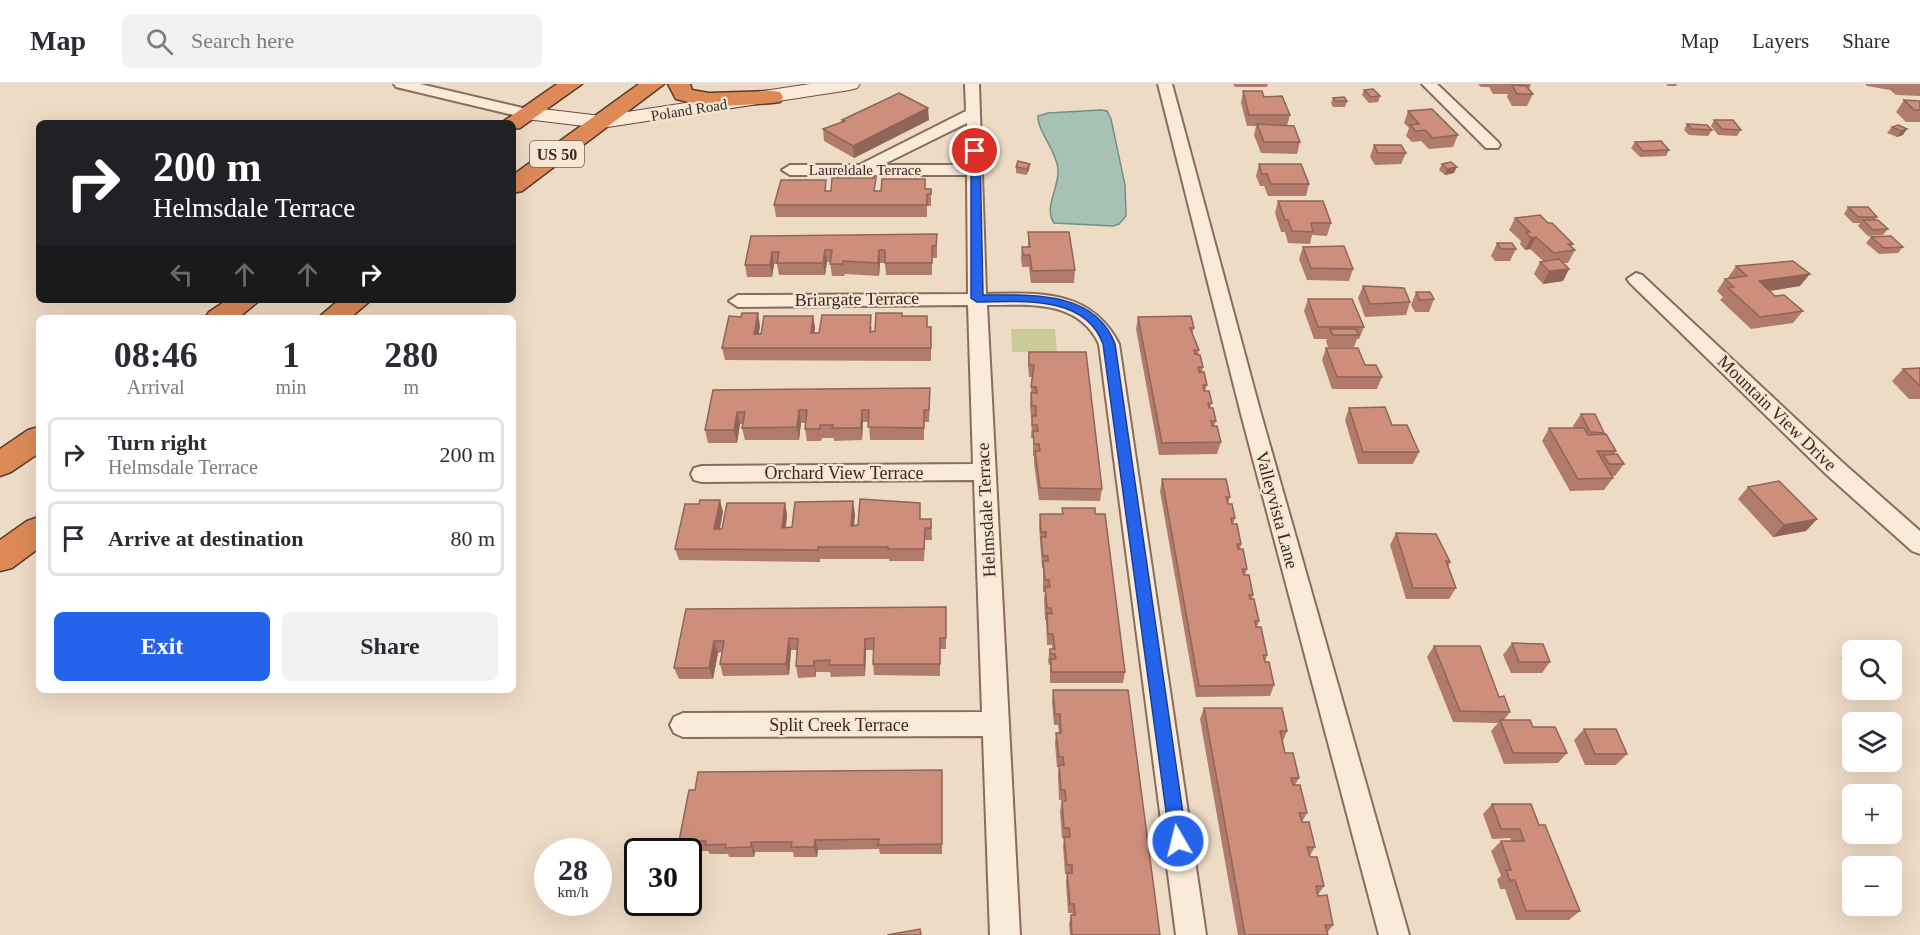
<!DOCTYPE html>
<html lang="en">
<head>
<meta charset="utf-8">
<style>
	:root { --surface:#fff; --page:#f2f2f3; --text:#2b2b33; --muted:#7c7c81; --line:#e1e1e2; --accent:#2563eb }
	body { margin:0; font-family:Georgia,serif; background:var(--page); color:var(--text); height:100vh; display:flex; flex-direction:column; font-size:22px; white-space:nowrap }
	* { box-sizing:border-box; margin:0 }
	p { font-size:20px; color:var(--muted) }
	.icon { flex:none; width:33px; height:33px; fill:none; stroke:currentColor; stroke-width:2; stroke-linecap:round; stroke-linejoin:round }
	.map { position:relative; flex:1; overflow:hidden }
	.drawer { position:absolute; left:36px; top:231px; width:480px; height:378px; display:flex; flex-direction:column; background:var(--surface); border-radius:9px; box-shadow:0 6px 24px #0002 }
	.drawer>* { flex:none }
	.top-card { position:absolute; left:36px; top:36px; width:480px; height:183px; border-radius:9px; box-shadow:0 6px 24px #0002; background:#202124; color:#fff; overflow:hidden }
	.controls { position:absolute; left:1842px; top:556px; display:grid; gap:12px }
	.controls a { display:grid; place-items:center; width:60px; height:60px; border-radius:9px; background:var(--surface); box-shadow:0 6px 24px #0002; font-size:30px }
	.speed { position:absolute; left:534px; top:754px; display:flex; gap:12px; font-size:30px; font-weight:700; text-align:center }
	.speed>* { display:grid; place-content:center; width:78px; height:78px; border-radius:50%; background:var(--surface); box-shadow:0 6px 24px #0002; line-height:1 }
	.speed small { font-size:15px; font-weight:400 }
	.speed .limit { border:3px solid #111; border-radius:9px; background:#fff; color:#111 }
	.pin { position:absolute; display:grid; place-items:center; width:51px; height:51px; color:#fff; margin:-26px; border:3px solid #fff; border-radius:50%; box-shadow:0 2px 6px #0007 }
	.me { position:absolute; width:66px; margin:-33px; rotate:352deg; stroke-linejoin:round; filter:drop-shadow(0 0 4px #0008) }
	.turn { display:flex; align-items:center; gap:21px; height:126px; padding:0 18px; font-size:27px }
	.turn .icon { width:78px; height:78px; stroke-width:2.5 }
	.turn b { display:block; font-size:42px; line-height:51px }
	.lanes { display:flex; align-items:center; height:57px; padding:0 18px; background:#0003; justify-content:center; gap:30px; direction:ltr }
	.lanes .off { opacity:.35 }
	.eta { display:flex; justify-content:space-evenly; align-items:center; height:102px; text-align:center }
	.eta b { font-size:36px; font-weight:600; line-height:42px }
	.cta { display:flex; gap:12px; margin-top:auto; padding:12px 18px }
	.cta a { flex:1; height:69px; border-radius:9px; background:var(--accent); color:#fff; font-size:24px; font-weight:600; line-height:69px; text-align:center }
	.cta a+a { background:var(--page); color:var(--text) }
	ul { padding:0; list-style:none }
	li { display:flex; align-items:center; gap:18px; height:75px; margin:0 12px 9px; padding:0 6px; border:3px solid var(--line); border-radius:9px }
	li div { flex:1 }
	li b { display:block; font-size:22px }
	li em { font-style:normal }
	header { display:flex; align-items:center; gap:36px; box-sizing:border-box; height:84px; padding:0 30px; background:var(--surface); border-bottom:2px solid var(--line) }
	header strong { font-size:28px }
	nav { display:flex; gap:33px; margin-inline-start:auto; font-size:21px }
	.search { width:420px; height:54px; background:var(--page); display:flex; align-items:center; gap:15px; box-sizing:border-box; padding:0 21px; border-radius:9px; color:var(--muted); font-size:22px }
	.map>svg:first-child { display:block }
</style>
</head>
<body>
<header>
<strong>Map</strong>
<div class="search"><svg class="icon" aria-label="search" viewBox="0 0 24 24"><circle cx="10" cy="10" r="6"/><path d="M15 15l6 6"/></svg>Search here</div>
<nav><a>Map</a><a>Layers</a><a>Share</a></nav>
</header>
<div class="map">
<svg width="1920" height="851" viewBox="0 0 1920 851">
	<rect width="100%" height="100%" fill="#eedbc6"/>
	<!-- green -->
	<path fill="#cdca99" d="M1011,245h44l2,23h-45z"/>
	<!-- water -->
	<path fill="#a7c2b5" stroke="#6e9182" stroke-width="1.5" d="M1101,26l6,1 4,8 14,66 1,31 -7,8 -6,2 -59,-3c-11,-15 6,-37 4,-54 -1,-17 -21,-39 -20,-53l10,-3z"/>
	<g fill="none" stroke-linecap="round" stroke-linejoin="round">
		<!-- street casing -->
		<g stroke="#8a6c5b" stroke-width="4">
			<g id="street">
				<path d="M394,0h26l111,26 3,3 -8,5 -130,-31z"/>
				<path d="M965,0h14l7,210c53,-1 105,-5 133,50l87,591h-30l-77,-591c-21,-45 -71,-39 -112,-39l33,630h-30l-7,-199 -300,1 -9,-4 -4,-8 4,-8 9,-4 299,-1 -8,-232 -272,2 -8,-2 -3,-6 3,-6 8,-2 271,-2 -5,-159 -230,2 -9,-6 9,-6 230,-1 -1,-119h-177l-8,-5 8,-5h69l107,-54zM967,39v42h-85z"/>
				<path d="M1158,0h14l89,330 148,521h-30l-138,-521z"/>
				<path d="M1422,0h15l61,58 2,3 -2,3h-12z"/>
				<path d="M1636,189l6,2 200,187 78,69v23l-8,-3 -86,-77 -196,-191 -3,-4z"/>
			</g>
		</g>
		<!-- secondary casing -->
		<g stroke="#6c4d3e" stroke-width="2">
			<path id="secondary" d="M810,0h50l-3,4 -7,2 -249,38 -75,-9 -7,-2 -4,-4 4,-4 7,-2 75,9z"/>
		</g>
		<!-- highway casing -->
		<g stroke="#583b2f" stroke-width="3">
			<g id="highway">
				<path d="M557,0h25l-62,44 -7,1v-6h-12z"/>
				<path d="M639,0h25l-142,107 -9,2v-18z"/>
				<path d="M668,0h22l2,6 17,3 63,-2 8,1 3,5 -3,5 -8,1 -63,4 -33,-8z"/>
				<path d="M227,216h33l-22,18h-33l4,-6z"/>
				<path d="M339,216h32l-21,18h-32z"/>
				<path d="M39,343v26l-28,19 -11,4v-27l28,-19z"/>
				<path d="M39,433v31l-27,20 -12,3v-31l27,-19z"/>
			</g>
		</g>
		<!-- street -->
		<use href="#street" fill="#f9ead9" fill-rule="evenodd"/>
		<!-- secondary -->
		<use href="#secondary" fill="#f9ead9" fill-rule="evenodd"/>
		<!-- highway -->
		<use href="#highway" fill="#dd8a57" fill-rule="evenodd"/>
	</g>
	<!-- wall -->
	<g fill="#b07b6b">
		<path d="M1233,0h35l-1,3h-32z"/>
		<path d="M1478,0h53l-2,5 4,5 -6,12h-15l-5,-9 1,-3h-15l-4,-7h-8z"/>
		<path d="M1666,0h11l-1,2h-8z"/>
		<path d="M1865,0h55v12l-24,-1 -6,-5 -23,-4z"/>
		<path d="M1364,6l16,6 -2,6 -9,1 -7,-8z"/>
		<path d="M1243,7l21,6 26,18 -3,11 13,16 -3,12 -36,-1 -7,-18 2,-9h-9l-6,-23z"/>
		<path d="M1333,14l14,3 -2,6h-12l-2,-4z"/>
		<path d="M1904,16l16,1v21h-14l-10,-10z"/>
		<path d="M1408,27l50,24 -5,12 -24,2 -8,-8 -9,1 -6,-6 3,-8 -5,-5z"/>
		<path d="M842,36h87l-75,38 -30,-17 -1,-12 19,-7z"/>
		<path d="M1714,36l27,10 -4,6 -19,-1 -7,-9z"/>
		<path d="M1687,40l25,6 -4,6 -19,-1 -5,-5z"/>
		<path d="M1898,41l5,10 -6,2 -10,-4 5,-6z"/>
		<path d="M1635,58l34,8 -3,6 -26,1 -9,-9z"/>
		<path d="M1374,61l32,8 -5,11 -26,1 -5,-8z"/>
		<path d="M1259,80l50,20 -3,12h-38l-4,-10h-4l-4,-10z"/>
		<path d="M1442,80l12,9 -9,2 -6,-5z"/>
		<path d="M1016,83l13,3 -3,5 -10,-2z"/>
		<path d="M925,95v10h6v17h-4v11h-151l-2,-12 54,-14h53z"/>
		<path d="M1278,117l53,22 -4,13 -15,-1 -2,9 -22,-1 -3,-11h-4l-6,-19z"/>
		<path d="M1848,123l29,10 -2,3 13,9 -5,6 -15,1 -10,-10 2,-3h-7l-9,-9z"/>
		<path d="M1515,134l33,5 25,21 -2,3 4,3 -7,13h-4l5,6 -6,12 -20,3 -9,-10 6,-12 3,-1 -13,-12 -5,1 -5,-6 1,-3 -12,-11z"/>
		<path d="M1028,148l47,38 -1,13h-43l-2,-16h-7l-1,-8 1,-12h6z"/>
		<path d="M937,150v24h-5v17h-46l-1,-12h-5l-1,13 -34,-2 -1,2h-12l-2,-14h-3l-2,13h-46l-2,-11h-3l-2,13h-25l-2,-12 6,-29z"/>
		<path d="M1871,153l32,10 -5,6 -19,1 -13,-11z"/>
		<path d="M1497,159l19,6 -6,12h-15l-4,-5z"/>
		<path d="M1303,163l50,22 -4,12 -42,-1 -8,-21z"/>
		<path d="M1736,182l64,20 -31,5 6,5 28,15 -10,12 -42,6 -31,-29 3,-3 -6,-6 8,-12h2z"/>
		<path d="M1363,202l47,16 -4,13 -41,2 -7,-19z"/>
		<path d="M1416,208l18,7 -5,13h-14l-4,-7z"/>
		<path d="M1308,215l56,28 -5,12h-2l-3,8h-26l-2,-6 1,-2h-13l-10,-28z"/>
		<path d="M813,232l2,12 -1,5 58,-6 -1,5 4,-1 27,-15 25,11h4v34l-206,-1 -3,-12 38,-22 -1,8z"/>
		<path d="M1138,233l56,11 -2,6 7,16 -1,5 5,12 -1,5 5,13 -2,6 7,12 -2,5 6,13 -2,5 7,16 -4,12 -58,1 -23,-126z"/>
		<path d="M1326,264l39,17 17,12 -5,12h-45l-10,-29z"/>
		<path d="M1029,268l73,137 -2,12 -61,-1 -5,-37v-7h-1v-18h-2l1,-20h-1l-1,-13 2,-28h-3l-1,-13z"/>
		<path d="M1920,284v31h-11l-17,-18 11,-12z"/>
		<path d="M713,306l217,11 -1,21h-5v18h-54l-1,-18h-6l-1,18 -28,1v-3h-12l-1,3h-14l-2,-12 1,-6h-5l-2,17h-54l-3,-12 1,-4h-3l-3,19h-29l-3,-13z"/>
		<path d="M1349,324l70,44 -6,12h-55l-13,-44z"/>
		<path d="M1581,330l23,19 -1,1 13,17 -2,4 10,9 -9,12h-4l2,2 -9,12 -34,1 -28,-50 7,-13h25l-1,-2z"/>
		<path d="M1162,395l68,18 -2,7 7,14 -2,6 8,20 -1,5 7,20 -2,6 8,20 -1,4 7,22 -2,6 10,28 -2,7 9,23 -4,11 -74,1 -36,-206z"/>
		<path d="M1748,403l69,32 -11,12 -33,6 -35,-38z"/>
		<path d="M785,419l2,12 -1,12h6l63,-13 -1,11 77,-6 1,21h-7l-1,21h-35v-2h-69v3l-141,-2 -4,-11 48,-37 -3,17h2z"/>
		<path d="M1062,424l33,6 30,158 -2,11h-73v-18h-1l-1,-4 2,-12h2v-4h-5l-1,-25h-1l-1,-21 1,-7h-2v-24h-1l-3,-42 1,-12h22z"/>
		<path d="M1396,449l54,29 -2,5 8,21 -7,11h-43l-16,-54z"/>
		<path d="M946,523v42h-6v27l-66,-1 -1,-11v-14h-7l-1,26 -34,1 -1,-5h-14v5l-18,1 -2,-12 1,-16h-6l-2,25 -66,1 -3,-12 2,-12 -4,1 -5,26h-34l-5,-11 12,-59z"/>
		<path d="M1512,559l38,19 -8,11h-31l-8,-18z"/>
		<path d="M1434,562l65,51 11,15 -6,8 29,7 34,26 -9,10 -54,1 -13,-33 7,-8 -45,-1 -26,-65z"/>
		<path d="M1852,568v20h-2l-9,-14 7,-5z"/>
		<path d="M1053,606l107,245h-90l-1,-11 2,-9h2l-1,-2h-4l-2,-31 1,-8h-2l-2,-28 1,-8h-2l-2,-27 2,-10h2v-1h-5l-1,-25 1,-8h-2l-2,-23 1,-11h3l-1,-8h-4l-2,-23z"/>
		<path d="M1204,624l83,23 -4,10 2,12 14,25 -4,7 12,28 -5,9 13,25 -6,10 15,29 -6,9 15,30 -6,8 1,2h-90l-38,-216z"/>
		<path d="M1584,645l43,25 -11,11h-31l-11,-25z"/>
		<path d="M942,686v84h-62l-1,-5 -61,1 -1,7h-23l-1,-5h-38l-1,5h-25l-1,-3h-18l-2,-3h-24l-5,-10z"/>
		<path d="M1492,720l47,21 41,86 -11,9h-53l-11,-31h-5l-3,-10 4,-3 -10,-25 10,-10h10l-1,-3 -18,1 -9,-25z"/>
	</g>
	<!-- shaded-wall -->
	<g fill="#906457">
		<path d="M928,24l1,12 -75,38 -1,-12z"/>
		<path d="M1907,45l-4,6 -6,2 4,-6z"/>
		<path d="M1030,80l-1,6 -3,5 1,-6z"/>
		<path d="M1457,83l-3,6 -9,2 2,-6z"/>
		<path d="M1536,153l-6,12 -5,1 6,-12z"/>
		<path d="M825,166l2,12 -2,13 -2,-12z"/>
		<path d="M879,166l1,13 -1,13 -1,-13z"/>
		<path d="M772,168l2,12 -2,13 -2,-12z"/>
		<path d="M1569,185l-6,12 -20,3 6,-13z"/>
		<path d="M1810,190l-10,12 -50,8 9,-13z"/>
		<path d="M758,229l2,13 -4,20 -2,-12z"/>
		<path d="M813,232l2,12 -3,17 -1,-12z"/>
		<path d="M799,326l2,13 -2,17 -2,-13z"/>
		<path d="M862,326l1,12 -1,18 -1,-12z"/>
		<path d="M737,328l3,12 -3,19 -3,-13z"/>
		<path d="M720,416l3,12 -6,29 -3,-12z"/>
		<path d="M853,417l2,13 -2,24 -2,-12z"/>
		<path d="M785,419l2,12 -3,25 -2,-12z"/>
		<path d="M1817,435l-11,12 -33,6 11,-12z"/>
		<path d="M789,554l2,12 -2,25 -3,-11z"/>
		<path d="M865,555l1,11 -1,26 -1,-11z"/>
		<path d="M714,557l4,12 -5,26 -4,-11z"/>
		<path d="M814,577l2,11v5l-2,-11z"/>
		<path d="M815,756l3,10 -1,7 -3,-10z"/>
		<path d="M751,758l4,10 -1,5 -3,-10z"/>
	</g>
	<!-- building -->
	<g fill="#cd8f7c" stroke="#906457" stroke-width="1.5">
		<path d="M1512,1l14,1 7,8h-16z"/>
		<path d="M1373,5l7,7 -9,1 -7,-7z"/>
		<path d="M1243,7h19l2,6 18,-1 8,19h-41z"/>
		<path d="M899,9l29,15 -75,38 -30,-17 22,-8 -3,-1z"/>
		<path d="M1344,13l3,4h-12l-2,-3z"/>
		<path d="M1904,16l16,1v9h-6z"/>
		<path d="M1432,25l26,26 -25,3 -8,-8 -9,1 -6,-6 9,-1 -11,-13z"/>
		<path d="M1714,36h19l8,10 -19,-1z"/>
		<path d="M1257,40l37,2 6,16h-36z"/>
		<path d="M1687,40l20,1 5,5 -20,-1z"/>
		<path d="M1898,41l9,4 -6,2 -9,-4z"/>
		<path d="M1661,57l8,9 -26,1 -8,-9z"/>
		<path d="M1374,61h27l5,8h-28z"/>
		<path d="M1018,77l12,3 -3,5 -11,-2z"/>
		<path d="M1451,78l6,5 -10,2 -5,-5z"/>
		<path d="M1259,80h42l8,20h-38l-4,-10h-5z"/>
		<path d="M832,94h44l-2,13h7l1,-12h43v10h6v5h-4v11h-153l7,-25h45l-1,11h6z"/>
		<path d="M1278,117h45l8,22h-20l2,9 -21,-1 -4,-11h-3z"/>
		<path d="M1848,123h20l9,10h-19z"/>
		<path d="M1540,131l8,8h4l21,21h-5l7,6 -21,3 -18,-16 -5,1 -5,-6h4l-15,-14z"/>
		<path d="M1863,136h15l10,9 -15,1z"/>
		<path d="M1028,148h41l6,38 -43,1 -2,-16h-7l-1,-8h8z"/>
		<path d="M937,150l-1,12h-4v17h-47v-13h-6l-1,13 -35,-2v3h-13l2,-14h-7l-2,13h-46l2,-11h-7l-2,13h-25l6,-29z"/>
		<path d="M1891,152l12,11 -19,1 -13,-11z"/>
		<path d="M1497,159h15l4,6h-15z"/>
		<path d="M1344,162l9,23 -42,-1 -8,-21z"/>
		<path d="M1559,175l10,10 -20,2 -9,-9z"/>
		<path d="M1793,177l17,13 -51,7 16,15 9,-1 19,16 -43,6 -32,-29 6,-1 -9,-8 22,-3 -11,-10z"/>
		<path d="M1363,202l41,2 6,14 -40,2z"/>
		<path d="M1416,208h14l4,7 -14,1z"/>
		<path d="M1308,215h44l12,28h-46z"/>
		<path d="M742,229h16l-4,21h7l3,-18h49l-2,17h8l3,-18h49l-1,17 5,-1 1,-18h26v3h25v11h4v21h-209l7,-32 12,1z"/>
		<path d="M1191,232l3,12h-4l9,22h-5l1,4 5,1 3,12h-5l1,5h5l3,13h-4l1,6h5l3,12h-4l1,5h4l3,13h-5l1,5h5l4,16 -59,1 -24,-126z"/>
		<path d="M1330,245h26l3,6h-26z"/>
		<path d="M1326,264h32l7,17h11l6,12h-45z"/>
		<path d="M1029,268h57l16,137 -62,-1 -5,-37h5l-1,-7h-5l-1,-13h5l-1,-6h-5v-9h4v-10h-4l-1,-13h6l-1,-6h-5l3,-22h-5z"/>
		<path d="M1920,284v18l-17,-17z"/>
		<path d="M930,304l-1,22h-5v18l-56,-1 1,-17h-7l-1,18h-29l1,-3h-13v4h-15l2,-19h-8l-2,17 -55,1 3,-16h-8l-3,18h-29l8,-40z"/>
		<path d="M1385,323l7,18h15l12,27h-56l-14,-44z"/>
		<path d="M1581,330h14l9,19 -14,-1z"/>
		<path d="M1549,344h35l4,7 18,-1 10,17h-19l16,27 -35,1z"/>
		<path d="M1617,370l7,10h-15l-6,-9z"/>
		<path d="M1162,395h64l4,18h-4l2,7h4l3,14h-4l1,6h5l4,20h-4l1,5h5l4,20h-5l2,6h5l4,20h-4l1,4h4l5,22h-4l1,6h5l6,28h-4l2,7h4l5,23 -75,1z"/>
		<path d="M1779,397l38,38 -33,6 -36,-38z"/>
		<path d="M860,415l60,4v16h11v9h-6l-1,21h-36v-2h-70v3l-143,-1 10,-45h14l1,-4h20l-6,29h8l5,-26h58l-3,25 10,-1 3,-25 58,-1 -2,25 7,-1z"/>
		<path d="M1062,424h33v6h10l20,158h-74v-13h5l-1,-5h-5v-5h5l-2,-15h-5l-1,-21 5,1 -1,-6h-4l-2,-21h5l-1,-7h-4l-2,-19h5v-5h-5l-2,-19h5v-5h-5l-1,-18h23z"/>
		<path d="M1396,449l40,1 14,28 -4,-1 10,27h-43z"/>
		<path d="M946,523v31h-6v26h-67l1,-26 -9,1 -1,26h-35l1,-5 -16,1v5h-18l2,-27 -9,-1 -3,26h-66l4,-23h-10l-5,27h-35l12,-59z"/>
		<path d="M1512,559l31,1 7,18h-31z"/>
		<path d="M1434,562h46l19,51 5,-1 6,16 -50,-1z"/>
		<path d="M1852,568v7l-4,-6z"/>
		<path d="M1053,606h75l32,245h-88l-1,-20h4l-1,-11h-4l-3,-31h5v-8h-5l-3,-28h6l-1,-9h-5l-2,-27h4l-1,-11h-4l-2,-25h5l-1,-8h-4l-3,-24h5l-1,-19h-5z"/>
		<path d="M1204,624h78l5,23h-7l5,22h8l6,25h-8l2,7h7l7,28h-8l3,9h7l6,25h-8l3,10h7l7,29h-8l2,10 9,-1 6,30h-8l3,10h-83z"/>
		<path d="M1500,636h30l3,7h22l12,26h-54z"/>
		<path d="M1584,645h32l11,25h-32z"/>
		<path d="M942,686v74l-64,1 1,-6 -64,1 -1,7h-23l1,-5h-41v5l-26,1 1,-4 -21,1 1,-4h-27l10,-51h6l3,-18z"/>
		<path d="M1492,720h39l8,21h6l35,86h-54l-11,-31h-5l-4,-10h5l-10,-29h23l-4,-12h-19z"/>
		<path d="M920,845l1,6h-34z"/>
	</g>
	<!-- route -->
	<path fill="#2563eb" stroke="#184099" stroke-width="1.5" d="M975,64l5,3 3,144c47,0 112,-5 132,49l72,497 -3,6 -6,3 -6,-3 -2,-6 -67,-497c-18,-50 -83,-42 -126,-42l-6,-4v-147z"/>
	<g text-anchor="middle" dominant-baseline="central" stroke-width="4.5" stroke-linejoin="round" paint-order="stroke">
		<!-- far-street labels -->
		<g font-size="15" fill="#3a271f" stroke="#f6e7d5">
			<text transform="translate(689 26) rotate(-9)">Poland Road</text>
			<text x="865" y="86">Laureldale Terrace</text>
		</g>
		<!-- shield labels -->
		<rect fill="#f6e7d5" stroke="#726156" stroke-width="1.5" x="530" y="57" width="54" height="26" rx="4.5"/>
		<g font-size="16" font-weight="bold" fill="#3a271f">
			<text x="557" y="70">US 50</text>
		</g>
		<!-- street labels -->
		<g font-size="18" fill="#3a271f" stroke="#f6e7d5">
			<text transform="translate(857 215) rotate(-1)">Briargate Terrace</text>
			<text transform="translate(1777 329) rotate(44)">Mountain View Drive</text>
			<text x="844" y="389">Orchard View Terrace</text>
			<text transform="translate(986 426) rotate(-93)">Helmsdale Terrace</text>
			<text transform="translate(1277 426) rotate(75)">Valleyvista Lane</text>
			<text x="839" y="641">Split Creek Terrace</text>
		</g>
	</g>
</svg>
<div class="controls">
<a><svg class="icon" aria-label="search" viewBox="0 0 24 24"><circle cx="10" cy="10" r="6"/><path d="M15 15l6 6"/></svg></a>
<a><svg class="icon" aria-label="layers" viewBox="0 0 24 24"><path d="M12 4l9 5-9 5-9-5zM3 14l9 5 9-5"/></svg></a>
<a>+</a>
<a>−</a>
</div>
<div class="speed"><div>28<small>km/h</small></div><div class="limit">30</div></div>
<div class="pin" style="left:975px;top:67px;background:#d93025"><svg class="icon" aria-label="arrive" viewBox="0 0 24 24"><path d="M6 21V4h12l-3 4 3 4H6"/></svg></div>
<svg class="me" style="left:1178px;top:757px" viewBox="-20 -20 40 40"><circle r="17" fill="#2563eb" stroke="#fff" stroke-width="3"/><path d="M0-11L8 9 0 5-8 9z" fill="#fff"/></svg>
<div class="top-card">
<div class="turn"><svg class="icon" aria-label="right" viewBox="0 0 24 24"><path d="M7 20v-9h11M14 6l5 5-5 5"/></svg><div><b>200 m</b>Helmsdale Terrace</div></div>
<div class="lanes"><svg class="icon off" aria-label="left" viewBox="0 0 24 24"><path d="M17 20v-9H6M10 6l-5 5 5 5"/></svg><svg class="icon off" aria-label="ahead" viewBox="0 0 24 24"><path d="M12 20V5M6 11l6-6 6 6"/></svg><svg class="icon off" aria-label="ahead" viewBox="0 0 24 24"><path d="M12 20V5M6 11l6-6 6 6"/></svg><svg class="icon" aria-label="right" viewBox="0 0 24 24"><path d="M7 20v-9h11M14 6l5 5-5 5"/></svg></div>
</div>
<section class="drawer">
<div class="eta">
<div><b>08:46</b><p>Arrival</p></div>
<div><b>1</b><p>min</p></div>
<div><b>280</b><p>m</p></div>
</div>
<ul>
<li><svg class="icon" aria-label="right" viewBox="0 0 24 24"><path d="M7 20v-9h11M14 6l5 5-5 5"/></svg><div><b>Turn right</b><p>Helmsdale Terrace</p></div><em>200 m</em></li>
<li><svg class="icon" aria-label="arrive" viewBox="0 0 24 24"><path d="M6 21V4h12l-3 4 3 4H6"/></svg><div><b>Arrive at destination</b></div><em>80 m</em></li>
</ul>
<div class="cta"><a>Exit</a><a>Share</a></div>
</section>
</div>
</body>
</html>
